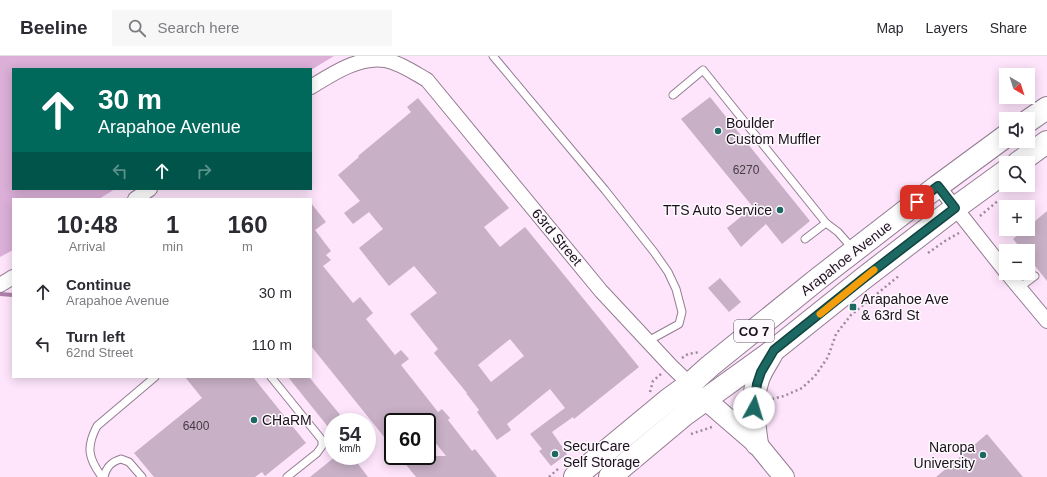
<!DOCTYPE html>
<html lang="en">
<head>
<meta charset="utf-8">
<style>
	:root { --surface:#fff; --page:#f7f7f7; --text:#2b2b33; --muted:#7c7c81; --line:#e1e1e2 }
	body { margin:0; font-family:Arial,sans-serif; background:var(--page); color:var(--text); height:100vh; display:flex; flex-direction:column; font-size:15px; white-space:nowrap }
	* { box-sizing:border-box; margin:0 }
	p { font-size:13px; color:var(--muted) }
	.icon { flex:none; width:22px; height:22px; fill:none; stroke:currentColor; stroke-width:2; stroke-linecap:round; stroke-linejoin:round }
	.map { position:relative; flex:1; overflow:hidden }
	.drawer { position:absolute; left:12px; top:142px; width:300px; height:180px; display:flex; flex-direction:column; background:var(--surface); border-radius:0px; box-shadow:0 2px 10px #0003 }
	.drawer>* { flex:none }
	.guide { position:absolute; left:12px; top:12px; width:300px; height:122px; border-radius:0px; box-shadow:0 2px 10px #0003; background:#00695c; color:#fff; overflow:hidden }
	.needle { width:26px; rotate:141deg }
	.fabs { position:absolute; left:999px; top:12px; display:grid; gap:8px }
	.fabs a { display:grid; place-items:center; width:36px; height:36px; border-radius:0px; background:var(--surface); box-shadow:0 2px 10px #0003; font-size:20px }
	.speed { position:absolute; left:324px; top:357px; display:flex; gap:8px; font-size:20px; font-weight:700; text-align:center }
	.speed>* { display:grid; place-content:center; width:52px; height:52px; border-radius:50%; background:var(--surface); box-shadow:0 2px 10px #0003; line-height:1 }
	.speed small { font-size:10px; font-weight:400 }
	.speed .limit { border:2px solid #111; border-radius:6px; background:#fff; color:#111 }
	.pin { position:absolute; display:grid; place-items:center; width:34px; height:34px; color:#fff; margin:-17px; border-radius:8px; box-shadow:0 2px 6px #0006 }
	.me { position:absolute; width:44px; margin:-22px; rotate:6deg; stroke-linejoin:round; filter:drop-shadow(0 0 3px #0008) }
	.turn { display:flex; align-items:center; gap:14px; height:84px; padding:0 20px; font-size:18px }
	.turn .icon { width:52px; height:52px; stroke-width:2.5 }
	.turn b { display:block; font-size:28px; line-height:34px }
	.lanes { display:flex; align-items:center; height:38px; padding:0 20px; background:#0003; justify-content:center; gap:20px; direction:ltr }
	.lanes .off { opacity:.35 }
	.eta { display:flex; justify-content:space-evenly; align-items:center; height:68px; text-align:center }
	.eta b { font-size:24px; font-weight:700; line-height:28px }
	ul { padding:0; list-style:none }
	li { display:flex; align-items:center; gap:12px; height:52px; padding:0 20px }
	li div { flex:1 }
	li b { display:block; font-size:15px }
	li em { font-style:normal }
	header { display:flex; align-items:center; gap:24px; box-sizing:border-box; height:56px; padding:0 20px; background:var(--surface); border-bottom:1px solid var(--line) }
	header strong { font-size:19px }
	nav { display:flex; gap:22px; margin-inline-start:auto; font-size:14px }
	.search { width:280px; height:36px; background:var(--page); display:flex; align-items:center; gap:10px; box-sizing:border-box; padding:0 14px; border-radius:0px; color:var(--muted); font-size:15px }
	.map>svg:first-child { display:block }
</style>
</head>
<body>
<header>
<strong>Beeline</strong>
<div class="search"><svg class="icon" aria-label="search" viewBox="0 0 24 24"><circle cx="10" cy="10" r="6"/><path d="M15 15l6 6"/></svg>Search here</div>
<nav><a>Map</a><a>Layers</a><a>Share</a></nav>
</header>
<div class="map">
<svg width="1047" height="421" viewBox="0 0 1047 421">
	<rect width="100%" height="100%" fill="#fee5fc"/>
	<!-- green -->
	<path fill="#dbafd8" d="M0,0h334l-23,14v-1h-298v120h102l-16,10h-86v51l-13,7z"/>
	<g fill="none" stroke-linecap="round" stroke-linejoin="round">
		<!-- stream -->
		<path stroke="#ae80ab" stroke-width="4" d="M0,238l13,1"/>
	</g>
	<!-- building -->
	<g fill="#c8b0c6" fill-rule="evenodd">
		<path d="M710,41l100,124 -28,23 -16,-20 -25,23 -14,-19 26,-21 -72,-88z"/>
		<path d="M418,42l91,110 -25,19 16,20 25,-20 114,140 -65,52 -1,-2 -21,15 15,22 -16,12 -12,-15 3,-2 -12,-15 35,-26 -15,-19 -43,35 4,6 -14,10 -20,-28 2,-2 -13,-17h1l-33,-40 4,-4 -28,-35 27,-21 -23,-27 -25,20 -30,-38 24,-19 -14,-17 -16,12 -9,-11 16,-12 -22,-26 21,-18 -1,-1 53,-44 -4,-5zM510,283l14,17 -33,26 -13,-17z"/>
		<path d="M311,147l15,19 -11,8 16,21 -5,4 5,5 -8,6 30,37 7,-6 13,16 -7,6 29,36 6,-5 8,9 -8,6 37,47 4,-3 8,9 -2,2 24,31 3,-2 22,28h-81l-17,-21h47l-19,-24v-10h-34v10l-8,6 -74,-92z"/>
		<path d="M1047,155v70l-19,-24v-6h-5l-10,-12 12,-10h3v-2z"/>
		<path d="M720,222l21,24 -12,10 -21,-24z"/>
		<path d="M185,321h68l53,66 -41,33 -3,-4 -7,5h-101l-20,-24 68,-55z"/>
		<path d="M288,321h21l37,45h-13v11z"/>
		<path d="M987,378l36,43h-87z"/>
		<path d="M336,400h16l16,21h-58z"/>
	</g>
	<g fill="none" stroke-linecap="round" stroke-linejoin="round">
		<!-- lane casing -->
		<g stroke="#937c91" stroke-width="9">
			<g id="lane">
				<path d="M493,0l112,134 49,62 14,20 8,17 6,23 -3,12 -31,17"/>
				<path d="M673,39l30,-25 123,153"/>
				<path d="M805,183l21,-16 12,9 15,17"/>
				<path d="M1019,232l16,-12"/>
				<path d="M271,321l51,63v6l-5,7 -30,24"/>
				<path d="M102,421c-14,-19 -16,-30 -5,-51l58,-49"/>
				<path d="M104,421c2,-10 7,-15 17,-18l8,3 13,15"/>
			</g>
		</g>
		<!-- street casing -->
		<g stroke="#937c91" stroke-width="16">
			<g id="street">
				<path d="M311,31c21,-13 48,-31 74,-27 15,3 28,12 42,20l174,211 70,75 25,24"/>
				<path d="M938,130l68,86"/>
				<path d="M135,143l15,-10"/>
				<path d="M1007,217l40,48"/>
				<path d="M0,229l13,-8"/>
			</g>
		</g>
		<!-- secondary casing -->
		<g stroke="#937c91" stroke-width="22">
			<path id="secondary" d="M706,344l51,44 27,33"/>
		</g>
		<!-- primary casing -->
		<g stroke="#937c91" stroke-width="24">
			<g id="primary">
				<path d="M1028,65l19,-13"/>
				<path d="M1018,107l29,-21"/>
				<path d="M757,388c-3,-20 -6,-41 0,-61 2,-10 9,-19 14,-28"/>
				<path d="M575,421l93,-77 22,-16 20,-18 109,-88 119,-92 68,-50"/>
				<path d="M610,421l74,-62 90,-65 90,-72 91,-70 51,-37"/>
			</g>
		</g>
		<!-- path -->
		<g stroke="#9c8a9b" stroke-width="2.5" stroke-dasharray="2 3" stroke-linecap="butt">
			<path d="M980,160l19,-16"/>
			<path d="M928,197l17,-12 14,-8"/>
			<path d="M682,302l6,-4 12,-2"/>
			<path d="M650,336l3,-11 8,-7"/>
			<path d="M772,343l12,-3 18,-8 13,-12 13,-19 8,-23 15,-19 49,-40"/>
			<path d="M691,378l21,-7"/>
			<path d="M549,421l9,-8"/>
		</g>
		<!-- lane -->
		<use href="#lane" stroke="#fff" stroke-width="7"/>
		<!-- street -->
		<use href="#street" stroke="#fff" stroke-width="14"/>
		<!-- secondary -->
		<use href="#secondary" stroke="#fff" stroke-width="20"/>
		<!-- primary -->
		<use href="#primary" stroke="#fff" stroke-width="22"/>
	</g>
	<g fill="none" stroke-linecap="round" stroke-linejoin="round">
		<!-- route casing -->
		<g stroke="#124440" stroke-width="10">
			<path id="route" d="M754,352l3,-24 4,-12 13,-22 90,-72 91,-70 -17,-22 -21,16"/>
		</g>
		<!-- route -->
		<use href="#route" stroke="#1c6862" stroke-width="7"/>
		<!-- slow -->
		<path stroke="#f59e0b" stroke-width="7" d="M820,258l54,-44"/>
	</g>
	<!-- markers -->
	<g fill="#1c6862" stroke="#fef9fe" stroke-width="1.5">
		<circle cx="718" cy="75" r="4"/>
		<circle cx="780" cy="154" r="4"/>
		<rect x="849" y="247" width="8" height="8" rx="2"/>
		<circle cx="254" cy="364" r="4"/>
		<circle cx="555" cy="398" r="4"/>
		<circle cx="983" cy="399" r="4"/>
	</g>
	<g text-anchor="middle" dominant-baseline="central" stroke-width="3" stroke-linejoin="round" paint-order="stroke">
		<!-- number labels -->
		<g font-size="12" fill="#463a45">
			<text x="746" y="114">6270</text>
			<text x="196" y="370">6400</text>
		</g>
		<!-- shield labels -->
		<rect fill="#fef9fe" stroke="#5e575e" stroke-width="1" x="734" y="264" width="40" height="22" rx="3"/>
		<g font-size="13" font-weight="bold" fill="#1a121a">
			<text x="754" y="275">CO 7</text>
		</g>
		<!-- poi labels -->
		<g font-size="14" fill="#1a121a" stroke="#fef9fe" text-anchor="start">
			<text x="726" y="67">Boulder<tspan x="726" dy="16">Custom Muffler</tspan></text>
			<text x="772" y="154" text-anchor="end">TTS Auto Service</text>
			<text x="861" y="243">Arapahoe Ave<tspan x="861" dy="16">&amp; 63rd St</tspan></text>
			<text x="262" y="364">CHaRM</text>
			<text x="563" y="390">SecurCare<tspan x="563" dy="16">Self Storage</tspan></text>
			<text x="975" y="391" text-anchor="end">Naropa<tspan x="975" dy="16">University</tspan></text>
		</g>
		<!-- street labels -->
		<g font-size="14" fill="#1a121a" stroke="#fef9fe">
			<text transform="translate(557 181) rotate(50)">63rd Street</text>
			<text transform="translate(846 202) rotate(-38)">Arapahoe Avenue</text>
		</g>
	</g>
</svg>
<div class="fabs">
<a><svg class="needle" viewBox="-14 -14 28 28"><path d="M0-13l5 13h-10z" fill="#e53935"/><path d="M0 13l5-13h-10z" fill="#7c7c81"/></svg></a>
<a><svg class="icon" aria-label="sound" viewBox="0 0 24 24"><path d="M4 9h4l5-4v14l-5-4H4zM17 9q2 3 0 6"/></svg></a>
<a><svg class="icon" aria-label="search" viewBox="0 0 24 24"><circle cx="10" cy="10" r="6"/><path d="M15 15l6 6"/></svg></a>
<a>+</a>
<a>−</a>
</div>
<div class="speed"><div>54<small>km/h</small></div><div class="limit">60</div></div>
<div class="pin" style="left:917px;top:146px;background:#d93025"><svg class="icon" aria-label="arrive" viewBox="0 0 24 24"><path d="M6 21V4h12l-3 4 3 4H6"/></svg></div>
<svg class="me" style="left:754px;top:352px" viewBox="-20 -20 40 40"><circle r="19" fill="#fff"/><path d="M0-13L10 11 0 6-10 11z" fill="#1c6862"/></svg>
<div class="guide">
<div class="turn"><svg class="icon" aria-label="ahead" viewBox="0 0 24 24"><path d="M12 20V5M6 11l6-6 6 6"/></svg><div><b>30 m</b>Arapahoe Avenue</div></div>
<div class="lanes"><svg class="icon off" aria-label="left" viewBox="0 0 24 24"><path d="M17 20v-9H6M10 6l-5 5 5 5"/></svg><svg class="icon" aria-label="ahead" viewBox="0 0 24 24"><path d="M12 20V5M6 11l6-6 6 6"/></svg><svg class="icon off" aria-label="right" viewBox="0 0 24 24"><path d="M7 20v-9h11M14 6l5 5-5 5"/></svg></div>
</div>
<section class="drawer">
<div class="eta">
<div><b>10:48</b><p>Arrival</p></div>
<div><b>1</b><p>min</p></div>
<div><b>160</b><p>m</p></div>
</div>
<ul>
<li><svg class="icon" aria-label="ahead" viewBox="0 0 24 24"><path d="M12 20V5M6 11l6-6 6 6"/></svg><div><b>Continue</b><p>Arapahoe Avenue</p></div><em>30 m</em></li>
<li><svg class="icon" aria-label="left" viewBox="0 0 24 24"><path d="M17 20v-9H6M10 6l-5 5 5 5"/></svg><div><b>Turn left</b><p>62nd Street</p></div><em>110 m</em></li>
</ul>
</section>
</div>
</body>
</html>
